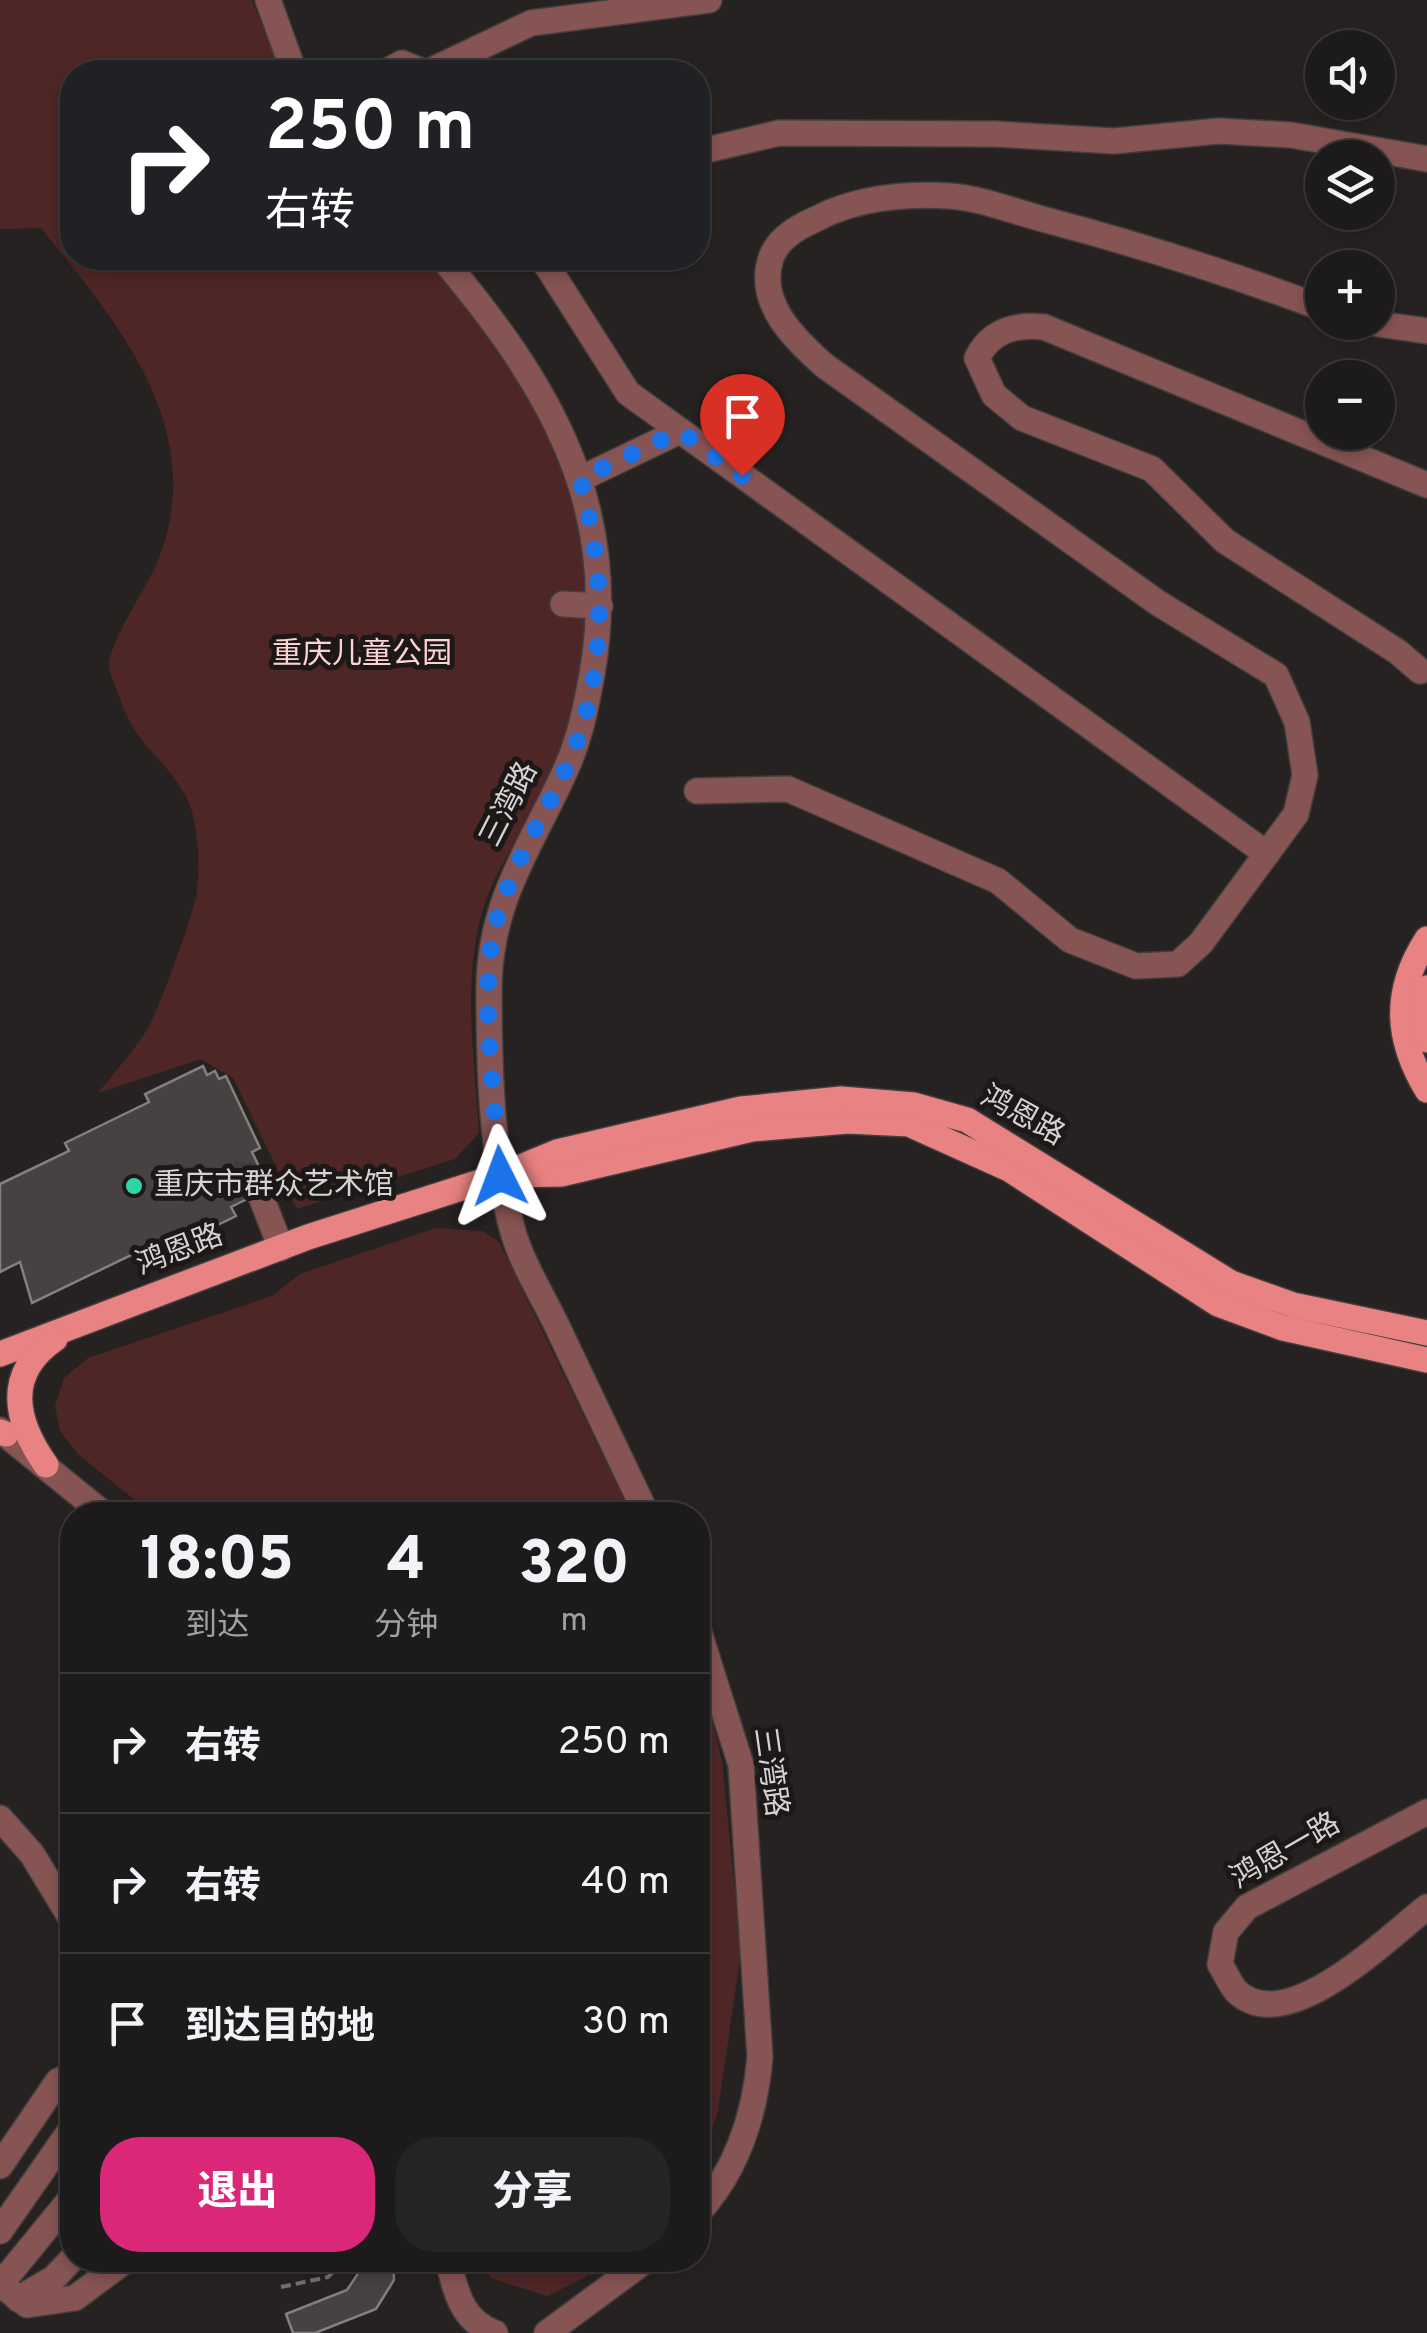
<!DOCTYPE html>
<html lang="zh">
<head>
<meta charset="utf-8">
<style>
	:root { --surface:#1c1a1a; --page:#252323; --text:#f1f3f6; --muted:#a0a1a2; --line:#3a3839; --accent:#db2777 }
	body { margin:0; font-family:Overpass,"Noto Sans SC",sans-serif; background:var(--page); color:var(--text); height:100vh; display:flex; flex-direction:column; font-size:38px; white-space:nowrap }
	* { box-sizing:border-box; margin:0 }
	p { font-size:32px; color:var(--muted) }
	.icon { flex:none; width:55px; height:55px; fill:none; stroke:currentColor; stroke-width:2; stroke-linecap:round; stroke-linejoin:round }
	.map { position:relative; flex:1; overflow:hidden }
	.side { position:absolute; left:60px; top:1502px; width:650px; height:770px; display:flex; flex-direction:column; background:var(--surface); border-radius:40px; box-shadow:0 5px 15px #0003,0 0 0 2px var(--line) }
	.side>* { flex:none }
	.banner { position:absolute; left:60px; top:60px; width:650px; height:210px; border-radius:40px; box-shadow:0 5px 15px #0003,0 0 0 2px var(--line); background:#202124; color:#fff; overflow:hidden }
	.tools { position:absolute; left:1305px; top:30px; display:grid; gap:20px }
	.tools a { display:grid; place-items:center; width:90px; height:90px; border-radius:50%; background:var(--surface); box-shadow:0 5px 15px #0003,0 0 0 2px var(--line); font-size:50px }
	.pin { position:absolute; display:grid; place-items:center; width:85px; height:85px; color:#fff; margin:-102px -42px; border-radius:50% 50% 50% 0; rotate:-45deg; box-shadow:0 0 10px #0007 }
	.pin .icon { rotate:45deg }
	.me { position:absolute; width:110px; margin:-55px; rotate:357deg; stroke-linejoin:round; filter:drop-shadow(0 0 8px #0008) }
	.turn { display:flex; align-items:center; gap:35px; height:210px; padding:0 40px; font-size:45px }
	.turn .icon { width:130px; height:130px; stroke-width:2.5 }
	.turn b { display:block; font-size:70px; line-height:85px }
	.eta { display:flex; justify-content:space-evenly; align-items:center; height:170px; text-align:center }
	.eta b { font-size:60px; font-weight:800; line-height:70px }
	.button { display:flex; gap:20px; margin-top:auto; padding:20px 40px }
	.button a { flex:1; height:115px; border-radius:40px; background:var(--accent); color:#fff; font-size:40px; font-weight:800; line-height:115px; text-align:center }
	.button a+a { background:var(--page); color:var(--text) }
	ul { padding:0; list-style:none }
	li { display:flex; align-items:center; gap:30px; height:140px; padding:0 40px; border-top:2px solid var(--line) }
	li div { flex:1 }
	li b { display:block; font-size:38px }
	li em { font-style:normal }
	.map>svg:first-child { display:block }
</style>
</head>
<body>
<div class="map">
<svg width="1427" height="2333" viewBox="0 0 1427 2333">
	<rect width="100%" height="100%" fill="#262222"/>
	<!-- green -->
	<g fill="#4e2626">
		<path d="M0,0h252l29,72h-209v186h355c113,131 197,263 149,443 -5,21 -9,46 -18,66 -25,55 -68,100 -80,162 -14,65 -3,137 1,204l-24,26 -158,50 -64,-131 -32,-19 -103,34c16,-20 33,-39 47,-60 14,-22 48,-116 52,-142 3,-28 2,-72 -12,-96 -24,-42 -49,-48 -66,-99 -3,-9 -9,-20 -10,-29 0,-27 39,-80 50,-109 50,-131 -42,-235 -118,-330l-41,1z"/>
		<path d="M436,1228l46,3 17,11 133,273h-479l-74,-60 -19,-24 -5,-25 9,-28 24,-20 184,-62 28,-22z"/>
		<path d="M698,1661l24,100 19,191 -23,159 -20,63z"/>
		<path d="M487,2260h119l-22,18 -37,18 -57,-18z"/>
	</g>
	<!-- building -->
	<g fill="#474242" stroke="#857f7f" stroke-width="2.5">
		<path d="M203,1066l4,9 8,-4 4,8 7,-3 34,72 -8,4 13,27 -18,6 -2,15 -14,7 5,9 -33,16 -18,-3 -153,74 -12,-41 -20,10v-88l69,-33 -4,-8 84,-41 -4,-8z"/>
		<path d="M367,2260h26l1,20 -18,29 -61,24h-22l-7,-19 61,-24z"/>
	</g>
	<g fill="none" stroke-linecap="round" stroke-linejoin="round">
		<!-- minor-tunnel -->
		<path stroke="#403c3c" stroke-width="25" stroke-dasharray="25 12" stroke-linecap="butt" d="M232,1173l18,3 10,18"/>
		<!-- minor casing -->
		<g stroke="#423e3e" stroke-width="28">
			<g id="minor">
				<path d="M268,0l26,72"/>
				<path d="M385,72l17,-9 22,9"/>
				<path d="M428,72l103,-49 178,-23"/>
				<path d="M698,152l81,-19 216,1 119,7 105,-10 72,4 136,24"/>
				<path d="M442,258c105,124 180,247 150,416 -6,33 -12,64 -26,95 -34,76 -76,130 -77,218 0,81 2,170 25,248 9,30 28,60 42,89 30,63 60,127 91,191"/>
				<path d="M542,258l86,135 639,461"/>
				<path d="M1364,322l63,9"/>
				<path d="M580,479l100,-48"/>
				<path d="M563,604l37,2"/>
				<path d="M1420,671l-22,-19 -173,-111 -73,-72 -130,-51 -28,-23 -17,-37c14,-28 38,-34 67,-31l383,158"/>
				<path d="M697,791l91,-2 210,92 72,59 66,26 42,-2 23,-21 95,-129 9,-39 -8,-53 -21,-47 -118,-72 -333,-237c-31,-27 -69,-64 -54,-108 7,-20 27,-31 45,-39 39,-21 89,-26 134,-23 31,2 65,16 96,24 95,25 185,54 276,88"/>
				<path d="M260,1194l21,54"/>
				<path d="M0,1430l105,85"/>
				<path d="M698,1629l43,136 19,292c-5,58 -22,112 -62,156"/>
				<path d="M1427,1812l-180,95 -21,25 -6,32c5,8 10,20 16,27 50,49 151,-53 191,-84"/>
				<path d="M0,1818l32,36 40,66"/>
				<path d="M0,2166l58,-85 14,-6"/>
				<path d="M0,2231l72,-103"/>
				<path d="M448,2260c8,32 13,60 47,73"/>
				<path d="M0,2284l27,21 48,-7 51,-38"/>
				<path d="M0,2285l72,-88"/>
				<path d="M18,2299l36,-21 18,-19"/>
				<path d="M547,2333l99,-73"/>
			</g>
		</g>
		<!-- major casing -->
		<g stroke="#423e3e" stroke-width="28">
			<g id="major">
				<path d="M1427,939c-33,51 -32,98 0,151"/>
				<path d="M1427,988l-4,13 4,39"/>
				<path d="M514,1175l47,-1 191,-45 96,-8 61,3 100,45 209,135 65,24 144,32"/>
				<path d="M0,1354l308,-117 191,-61 58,-24 184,-43 100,-10 73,6 53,15 264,163 62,22 134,28"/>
				<path d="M0,1432l6,2"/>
				<path d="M46,1465c-31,-44 -42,-91 9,-126"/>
			</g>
		</g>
		<!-- path -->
		<path stroke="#767272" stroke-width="4" stroke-dasharray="10 5" stroke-linecap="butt" d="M281,2287l47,-10 17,-17"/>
		<!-- minor -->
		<use href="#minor" stroke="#865453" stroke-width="25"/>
		<!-- major -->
		<use href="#major" stroke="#e98282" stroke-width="25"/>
	</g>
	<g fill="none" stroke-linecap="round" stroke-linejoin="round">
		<!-- route -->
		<path stroke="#1a73e8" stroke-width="18" stroke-dasharray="0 32.4" d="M500,1176c-4,-72 -21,-176 -6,-245 13,-58 46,-107 71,-160 43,-92 42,-196 15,-292l100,-48 62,45"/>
	</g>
	<!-- markers -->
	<circle fill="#2ed4aa" stroke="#1d1818" stroke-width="4" cx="134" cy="1186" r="10"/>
	<g text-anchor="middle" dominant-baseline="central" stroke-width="10" stroke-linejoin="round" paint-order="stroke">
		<!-- park labels -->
		<g font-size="30" fill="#fdd3d1" stroke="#1d1818">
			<text x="362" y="655">重庆儿童公园</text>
		</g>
		<!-- street labels -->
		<g font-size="30" fill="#d5d2d2" stroke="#1d1818">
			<text transform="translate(510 805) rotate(-63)">三湾路</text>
			<text transform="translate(1022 1117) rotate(29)">鸿恩路</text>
			<text transform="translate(180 1251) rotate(-21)">鸿恩路</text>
			<text transform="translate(769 1772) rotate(82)">三湾路</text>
			<text transform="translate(1286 1852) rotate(-30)">鸿恩一路</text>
		</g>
		<!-- poi labels -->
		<g font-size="30" fill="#d5d2d2" stroke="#1d1818" text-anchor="start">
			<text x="154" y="1186">重庆市群众艺术馆</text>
		</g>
	</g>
</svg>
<div class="tools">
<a><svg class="icon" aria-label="sound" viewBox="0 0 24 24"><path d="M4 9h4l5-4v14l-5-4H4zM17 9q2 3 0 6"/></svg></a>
<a><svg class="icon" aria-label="layers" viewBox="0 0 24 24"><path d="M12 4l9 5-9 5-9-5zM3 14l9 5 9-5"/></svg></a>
<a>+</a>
<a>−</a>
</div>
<div class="pin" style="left:742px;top:476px;background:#d93025"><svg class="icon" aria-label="arrive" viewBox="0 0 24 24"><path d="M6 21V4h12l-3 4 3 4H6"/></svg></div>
<svg class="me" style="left:500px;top:1176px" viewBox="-20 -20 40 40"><path d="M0-17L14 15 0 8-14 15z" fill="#1a73e8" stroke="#fff" stroke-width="4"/></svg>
<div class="banner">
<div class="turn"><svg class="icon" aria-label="right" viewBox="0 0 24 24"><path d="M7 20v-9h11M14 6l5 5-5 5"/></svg><div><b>250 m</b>右转</div></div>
</div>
<section class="side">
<div class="eta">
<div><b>18:05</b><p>到达</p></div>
<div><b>4</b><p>分钟</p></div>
<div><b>320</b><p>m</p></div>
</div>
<ul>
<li><svg class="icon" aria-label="right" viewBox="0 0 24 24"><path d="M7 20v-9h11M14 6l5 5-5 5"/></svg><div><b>右转</b></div><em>250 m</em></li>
<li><svg class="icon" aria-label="right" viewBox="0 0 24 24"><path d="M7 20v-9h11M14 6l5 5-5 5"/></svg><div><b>右转</b></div><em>40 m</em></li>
<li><svg class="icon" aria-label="arrive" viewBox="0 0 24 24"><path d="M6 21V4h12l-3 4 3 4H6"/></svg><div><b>到达目的地</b></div><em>30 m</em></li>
</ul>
<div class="button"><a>退出</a><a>分享</a></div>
</section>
</div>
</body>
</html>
